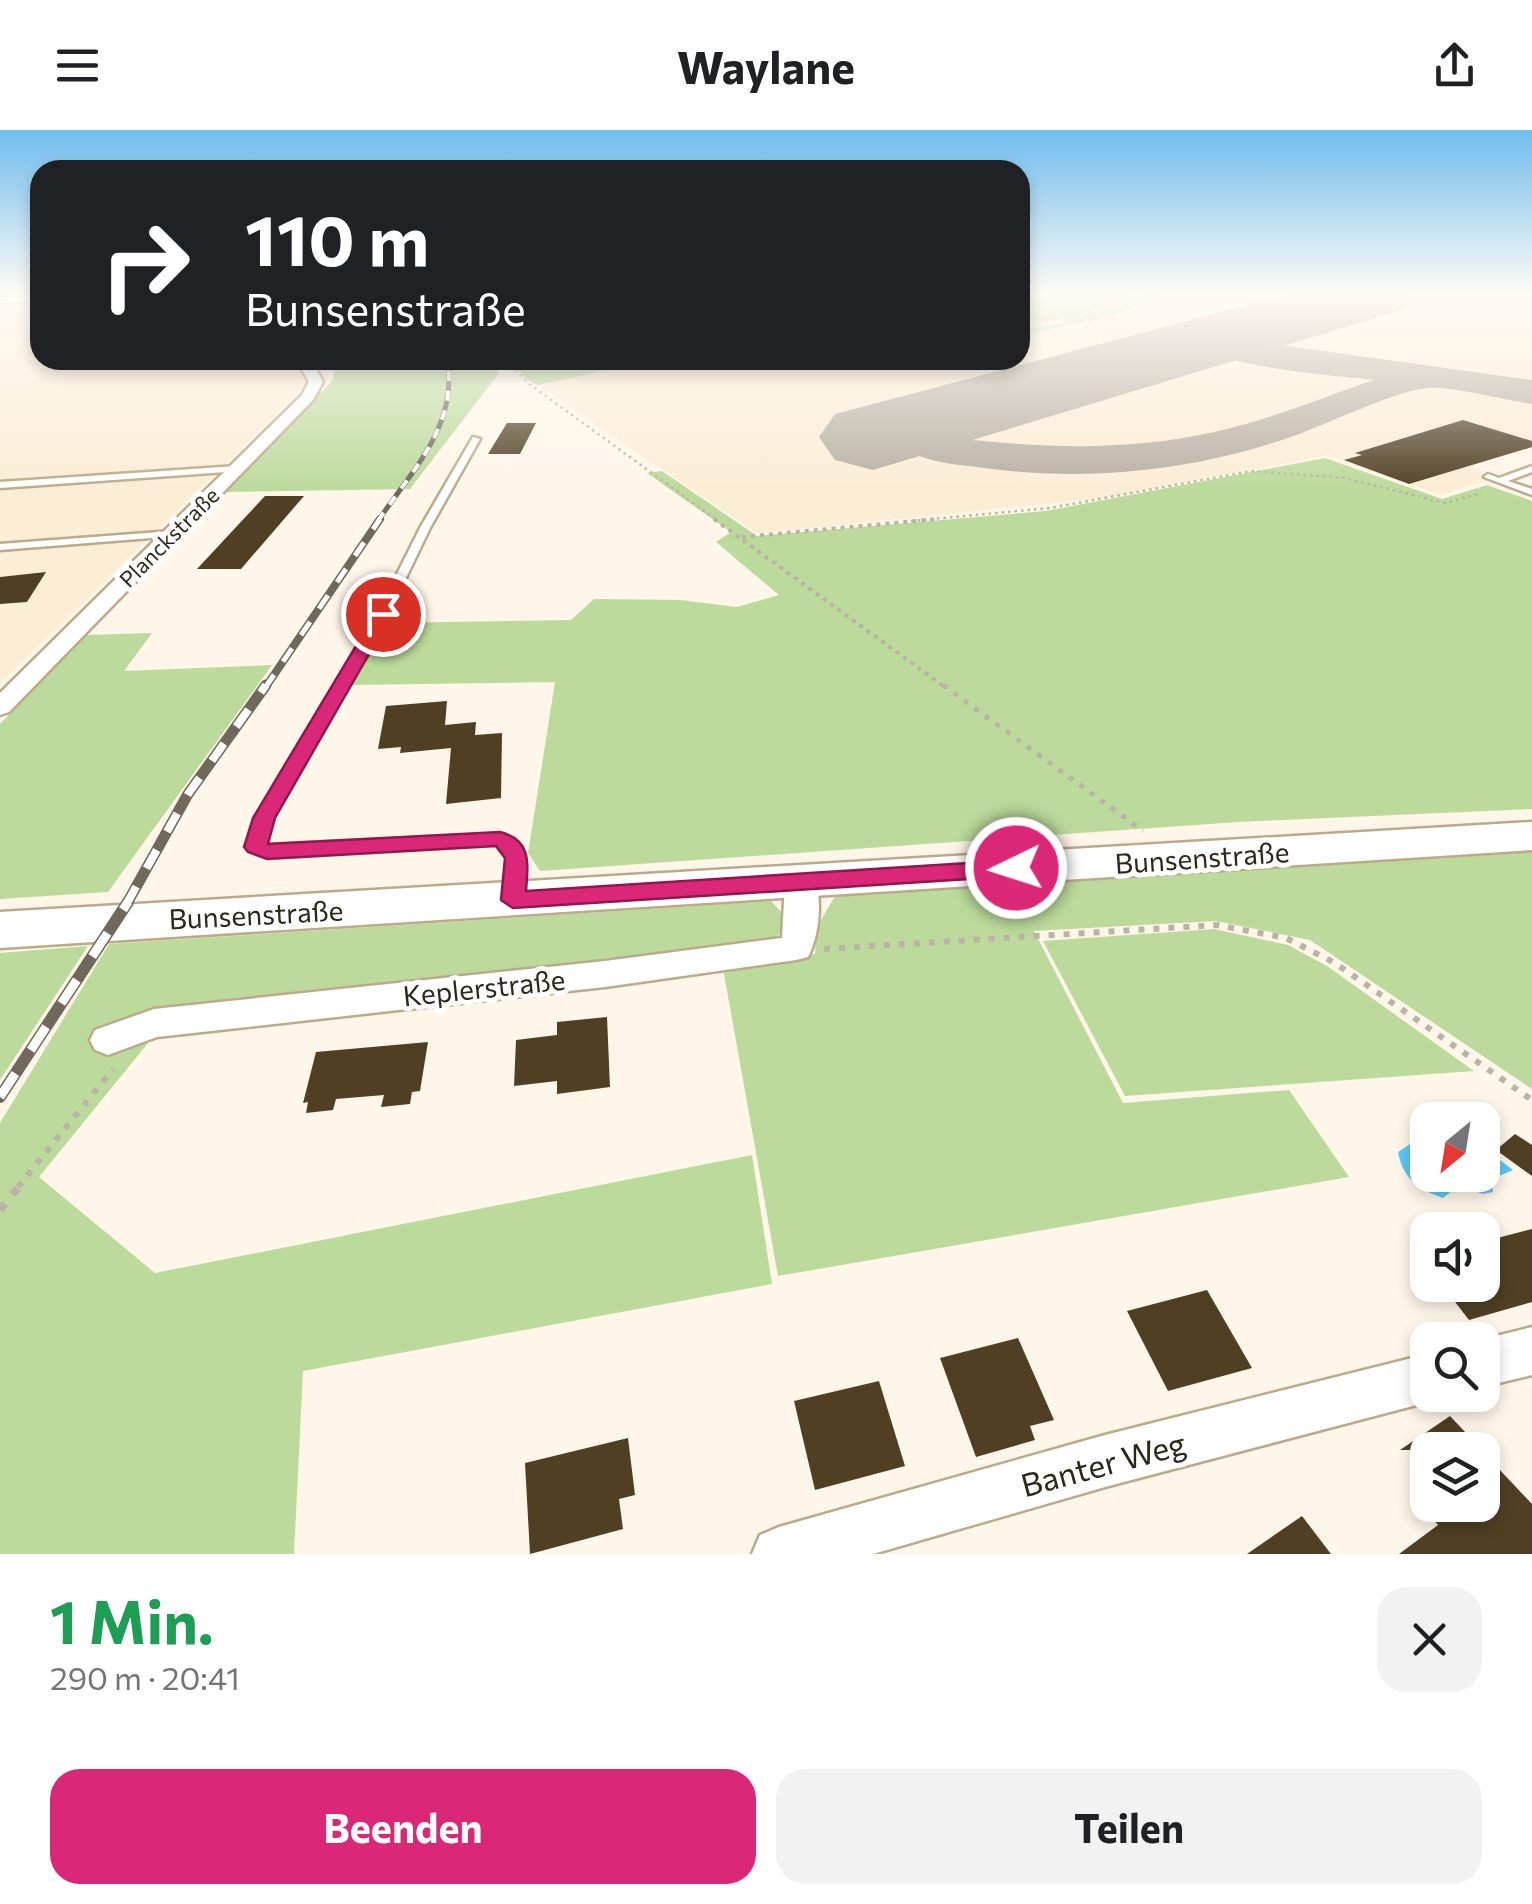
<!DOCTYPE html>
<html lang="de">
<head>
<meta charset="utf-8">
<style>
	:root { --surface:#fff; --page:#f2f2f2; --text:#202124; --muted:#757577; --accent:#db2777 }
	body { margin:0; font-family:Commissioner,sans-serif; background:var(--page); color:var(--text); height:100vh; display:flex; flex-direction:column; font-size:38px; white-space:nowrap }
	* { box-sizing:border-box; margin:0 }
	p { font-size:32px; color:var(--muted) }
	.icon { flex:none; width:55px; height:55px; fill:none; stroke:currentColor; stroke-width:2; stroke-linecap:round; stroke-linejoin:round }
	.map { position:relative; height:1424px; overflow:hidden }
	.sheet { display:flex; flex-direction:column; background:var(--surface); flex:1 }
	.sheet>* { flex:none }
	.banner { position:absolute; left:30px; top:30px; width:1000px; height:210px; border-radius:30px; box-shadow:0 5px 15px #0003; background:#202124; color:#fff; overflow:hidden }
	.needle { width:65px; rotate:210deg }
	.fabs { position:absolute; left:1410px; top:972px; display:grid; gap:20px }
	.fabs a { display:grid; place-items:center; width:90px; height:90px; border-radius:20px; background:var(--surface); box-shadow:0 5px 15px #0003; font-size:50px }
	.pin { position:absolute; display:grid; place-items:center; width:85px; height:85px; color:#fff; margin:-42px; border:5px solid #fff; border-radius:50%; box-shadow:0 2px 10px #0007 }
	.me { position:absolute; width:110px; margin:-55px; rotate:266deg; stroke-linejoin:round; filter:drop-shadow(0 0 8px #0008) }
	.turn { display:flex; align-items:center; gap:35px; height:210px; padding:0 50px; font-size:45px }
	.turn .icon { width:130px; height:130px; stroke-width:2.5 }
	.turn b { display:block; font-size:70px; line-height:85px }
	.round { display:grid; place-items:center; flex:none; width:105px; height:105px; border-radius:30px; background:var(--page) }
	.overview { display:flex; align-items:center; justify-content:space-between; height:170px; padding:0 50px }
	h1 { font-size:60px; font-weight:700; line-height:75px; color:#1e9e55 }
	.button { display:flex; gap:20px; margin-top:auto; padding:20px 50px }
	.button a { flex:1; height:115px; border-radius:30px; background:var(--accent); color:#fff; font-size:40px; font-weight:700; line-height:115px; text-align:center }
	.button a+a { background:var(--page); color:var(--text) }
	header { display:flex; justify-content:space-between; align-items:center; height:130px; padding:0 50px; background:var(--surface); font-size:45px; font-weight:700 }
	.map>svg:first-child { display:block }
</style>
</head>
<body>
<header><svg class="icon" aria-label="menu" viewBox="0 0 24 24"><path d="M4 6h16M4 12h16M4 18h16"/></svg>Waylane<svg class="icon" aria-label="share" viewBox="0 0 24 24"><path d="M12 15V3M7 8l5-5 5 5M5 13v7h14v-7"/></svg></header>
<div class="map">
<svg width="1532" height="1424" viewBox="0 0 1532 1424">
	<rect width="100%" height="100%" fill="#fef6e8"/>
	<!-- built -->
	<g fill="#fcedd5">
		<path d="M0,164h40v66h252l17,22 -309,301z"/>
		<path d="M1167,164h365v153l-63,19 29,11 -57,18 -113,-40 -216,42 -356,36 -218,-148 114,-25h368v-25l85,-17z"/>
	</g>
	<!-- green -->
	<g fill="#bbda9b">
		<path d="M1052,164h86l-51,19 -67,14v-24z"/>
		<path d="M1148,164h19l-62,24 -85,17v-6l40,-6z"/>
		<path d="M335,230h149l15,13 -89,116 -186,3 109,-112z"/>
		<path d="M510,230h142l-114,25 -10,-5z"/>
		<path d="M1325,328l117,41 45,-14 45,16v308l-294,13 -698,49 -12,-18 27,-171 -206,3 36,-62 186,-3 23,-21 86,1 57,7 42,-12 -63,-53 15,-10 -84,-59 15,-2 95,65 289,-25z"/>
		<path d="M152,503l-28,38 148,-6 -164,227 -108,7v-175l85,-89z"/>
		<path d="M1532,715v244l-222,-149 -94,-19 -182,10 89,172 166,-13 60,87 -571,99 -55,-308 -566,64 -118,145 116,96 597,-118 20,129 -469,87 -9,183h-294v-431l109,-179 662,-43 14,15 -6,19 -44,27 80,-8 2,-27 18,-31z"/>
		<path d="M1214,799l74,16 39,21 147,105 -349,25 -82,-155z"/>
		<path d="M88,816l-88,134v-127z"/>
	</g>
	<!-- water -->
	<path fill="#5dc8f7" d="M1424,1005l3,2 1,38h54l1,-22h8l22,17 -21,9 1,13 -10,2 -24,-9 -16,13c-25,-9 -40,-19 -45,-46z"/>
	<g fill="none" stroke-linecap="round" stroke-linejoin="round">
		<!-- taxiway -->
		<path fill="#b7afa2" fill-rule="evenodd" d="M1222,198l12,3 10,9 288,40v24c-28,-4 -79,-18 -105,-16 -32,3 -102,37 -136,49 -99,34 -203,45 -307,31 -35,-5 -74,-5 -95,-36 12,-18 28,-22 48,-17l6,9 -6,9 10,4c90,11 178,15 267,-5 55,-12 107,-34 160,-52 -34,-4 -156,-12 -173,-37l9,-12z"/>
		<!-- runway -->
		<path fill="#b7afa2" fill-rule="evenodd" d="M1289,164h124l-11,16 -529,160 -38,-10 -16,-23 16,-23z"/>
	</g>
	<!-- building -->
	<g fill="#503f23">
		<path d="M1463,290l69,21v6l-123,37 -65,-24 18,-5 -7,-2z"/>
		<path d="M507,293h29l-16,31h-32z"/>
		<path d="M265,366h39l-63,73h-44z"/>
		<path d="M46,442l-19,30 -27,2v-27z"/>
		<path d="M447,571l-2,24 31,-3 -1,13 27,-2 -1,65 -55,6 5,-56 -51,5 1,-6 -23,2 8,-43z"/>
		<path d="M607,887l3,70 -53,7v-13l-43,5 2,-46 41,-5v-13z"/>
		<path d="M428,912l-8,49 -8,1 -2,12 -29,3 3,-12 -48,4 -3,11 -27,3 2,-11 -5,1 13,-51z"/>
		<path d="M1515,1004l17,11v31l-36,-26z"/>
		<path d="M1532,1099v73l-63,18 -27,-35h40v-43z"/>
		<path d="M1207,1160l45,78 -84,23 -41,-80z"/>
		<path d="M1018,1208l36,82 -24,6 5,14 -59,17 -36,-99z"/>
		<path d="M879,1251l26,85 -90,24 -21,-89z"/>
		<path d="M1450,1286l32,34h-82z"/>
		<path d="M628,1308l7,57 -16,4 4,30 -93,25 -5,-91z"/>
		<path d="M1482,1321l50,53v50h-133l39,-29 -17,-20h61z"/>
		<path d="M1302,1386l29,38h-84z"/>
	</g>
	<g fill="none" stroke-linecap="round" stroke-linejoin="round">
		<!-- lane casing -->
		<g stroke="#bdaa8a" stroke-width="5">
			<g id="lane">
				<path d="M473,307l7,2 -50,89 -55,114 -104,176 -7,27 235,-11c30,12 25,39 22,66l-8,5 -8,-5 2,-42 -11,-14 -229,12 -16,-6 -3,-3 9,-29 106,-176 57,-114z"/>
				<path d="M237,336l4,3 -1,2 -240,17v-6z"/>
				<path d="M1532,336v6l-24,9 24,8v6l-48,-18 4,-3 11,4z"/>
				<path d="M173,401l5,3 -2,2 -176,14v-6z"/>
			</g>
		</g>
		<!-- street casing -->
		<g stroke="#bdaa8a" stroke-width="5">
			<g id="street">
				<path d="M40,165v6l-40,2v-6z"/>
				<path d="M297,230h14l12,22 -10,18 -304,312 -9,3v-22l302,-298 7,-13z"/>
				<path d="M801,741l11,4c12,19 7,62 -4,82l-12,3 -191,27 -448,50 -49,18 -13,-5 -5,-10 5,-10 59,-21 451,-48 177,-23 3,-56 5,-7z"/>
				<path d="M1532,1197v48l-50,12 -2,-47z"/>
				<path d="M1428,1224v41h17l-17,7 -323,85 -232,67h-121l8,-19 19,-8 326,-92z"/>
			</g>
		</g>
		<!-- secondary casing -->
		<g stroke="#bdaa8a" stroke-width="5">
			<path id="secondary" d="M1532,692v28l-1532,98v-36z"/>
		</g>
		<!-- path-far4 -->
		<g stroke="#bbb3a6" stroke-width="2.5" stroke-dasharray="2.5 4" stroke-linecap="butt">
			<path d="M1020,172l29,-8"/>
			<path d="M1020,198l71,-15 53,-19"/>
			<path d="M507,230l21,23 190,138"/>
			<path d="M911,391l139,-13 201,-37 94,7 100,25 36,-10"/>
		</g>
		<!-- path-far3 -->
		<g stroke="#bbb3a6" stroke-width="4" stroke-dasharray="4 5" stroke-linecap="butt">
			<path d="M714,389l232,169"/>
			<path d="M742,407l195,-18"/>
		</g>
		<!-- path-far2 -->
		<path stroke="#bbb3a6" stroke-width="5" stroke-dasharray="5 8" stroke-linecap="butt" d="M943,555l200,146"/>
		<!-- path-far1 -->
		<g stroke="#bbb3a6" stroke-width="6" stroke-dasharray="6 9" stroke-linecap="butt">
			<path d="M824,819l393,-24 69,13 49,25 197,137"/>
			<path d="M18,1057l95,-118"/>
		</g>
		<!-- path -->
		<path stroke="#bbb3a6" stroke-width="8" stroke-dasharray="8 12" stroke-linecap="butt" d="M0,1080l20,-25"/>
		<!-- lane -->
		<use href="#lane" fill="#fff" fill-rule="evenodd"/>
		<!-- street -->
		<use href="#street" fill="#fff" fill-rule="evenodd"/>
		<!-- secondary -->
		<use href="#secondary" fill="#fff" fill-rule="evenodd"/>
		<!-- rail-far3 casing -->
		<g stroke="#70685b" stroke-width="5">
			<path id="rail-far3" d="M378,391c34,-51 81,-96 69,-161"/>
		</g>
		<!-- rail-far2 casing -->
		<g stroke="#70685b" stroke-width="8">
			<path id="rail-far2" d="M265,558l115,-169"/>
		</g>
		<!-- rail-far1 casing -->
		<g stroke="#70685b" stroke-width="11">
			<path id="rail-far1" d="M126,775l62,-111 78,-109"/>
		</g>
		<!-- rail casing -->
		<g stroke="#70685b" stroke-width="12">
			<path id="rail" d="M0,967l128,-195"/>
		</g>
		<!-- rail-far3 -->
		<use href="#rail-far3" stroke="#fff" stroke-width="4" stroke-dasharray="10" stroke-linecap="butt"/>
		<!-- rail-far2 -->
		<use href="#rail-far2" stroke="#fff" stroke-width="5" stroke-dasharray="16" stroke-linecap="butt"/>
		<!-- rail-far1 -->
		<use href="#rail-far1" stroke="#fff" stroke-width="8" stroke-dasharray="21" stroke-linecap="butt"/>
		<!-- rail -->
		<use href="#rail" stroke="#fff" stroke-width="9" stroke-dasharray="28" stroke-linecap="butt"/>
	</g>
	<!-- sky -->
	<linearGradient id="sky" x2="0" y2="1"><stop stop-color="#70bcee"/><stop offset="0.45" stop-color="#fffbf5"/><stop offset="1" stop-color="#fffbf5" stop-opacity="0"/></linearGradient>
	<rect width="1532" height="363" fill="url(#sky)"/>
	<!-- route -->
	<path fill="#db2777" stroke="#8e194d" stroke-width="2.5" d="M383,478l9,6 -117,204 -7,26 232,-12c32,8 28,31 26,59l490,-31 12,8 -12,8 -503,32 -12,-8 4,-42 -9,-12 -229,13 -19,-7 -4,-5 9,-29 122,-204z"/>
	<g text-anchor="middle" dominant-baseline="central" stroke-width="10" stroke-linejoin="round" paint-order="stroke">
		<!-- far-street labels -->
		<g font-size="22" fill="#2f271a" stroke="#fff">
			<text transform="translate(169 407) rotate(-45)">Planckstraße</text>
		</g>
		<!-- street labels -->
		<g font-size="28" fill="#2f271a" stroke="#fff">
			<text transform="translate(1202 727) rotate(-4)">Bunsenstraße</text>
			<text transform="translate(256 784) rotate(-3)">Bunsenstraße</text>
			<text transform="translate(484 857) rotate(-6)">Keplerstraße</text>
		</g>
		<!-- near-street labels -->
		<g font-size="32" fill="#2f271a" stroke="#fff">
			<text transform="translate(1103 1333) rotate(-15)">Banter Weg</text>
		</g>
	</g>
</svg>
<div class="fabs">
<a><svg class="needle" viewBox="-14 -14 28 28"><path d="M0-13l5 13h-10z" fill="#e53935"/><path d="M0 13l5-13h-10z" fill="#757577"/></svg></a>
<a><svg class="icon" aria-label="sound" viewBox="0 0 24 24"><path d="M4 9h4l5-4v14l-5-4H4zM17 9q2 3 0 6"/></svg></a>
<a><svg class="icon" aria-label="search" viewBox="0 0 24 24"><circle cx="10" cy="10" r="6"/><path d="M15 15l6 6"/></svg></a>
<a><svg class="icon" aria-label="layers" viewBox="0 0 24 24"><path d="M12 4l9 5-9 5-9-5zM3 14l9 5 9-5"/></svg></a>
</div>
<div class="pin" style="left:383px;top:484px;background:#d93025"><svg class="icon" aria-label="arrive" viewBox="0 0 24 24"><path d="M6 21V4h12l-3 4 3 4H6"/></svg></div>
<svg class="me" style="left:1016px;top:738px" viewBox="-20 -20 40 40"><circle r="17" fill="#db2777" stroke="#fff" stroke-width="3"/><path d="M0-11L8 9 0 5-8 9z" fill="#fff"/></svg>
<div class="banner">
<div class="turn"><svg class="icon" aria-label="right" viewBox="0 0 24 24"><path d="M7 20v-9h11M14 6l5 5-5 5"/></svg><div><b>110 m</b>Bunsenstraße</div></div>
</div>
</div>
<section class="sheet">
<div class="overview"><div><h1>1 Min.</h1><p>290 m · 20:41</p></div><a class="round"><svg class="icon" aria-label="close" viewBox="0 0 24 24"><path d="M6 6l12 12M18 6L6 18"/></svg></a></div>
<div class="button"><a>Beenden</a><a>Teilen</a></div>
</section>
</body>
</html>
